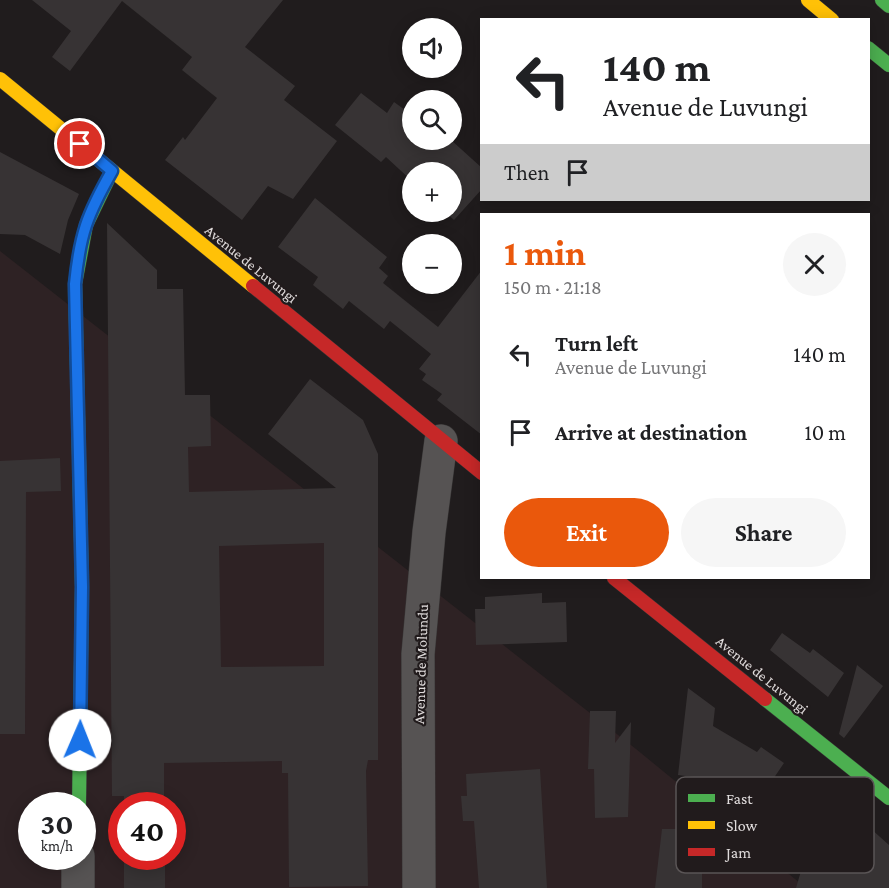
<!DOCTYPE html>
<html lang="en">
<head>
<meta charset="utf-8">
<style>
	:root { --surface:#fff; --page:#f6f6f6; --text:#202124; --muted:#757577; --accent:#ea580c }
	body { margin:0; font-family:"Crimson Pro",serif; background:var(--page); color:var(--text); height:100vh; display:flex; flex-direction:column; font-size:22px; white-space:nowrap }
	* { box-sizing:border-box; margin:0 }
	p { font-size:20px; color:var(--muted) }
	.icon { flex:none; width:33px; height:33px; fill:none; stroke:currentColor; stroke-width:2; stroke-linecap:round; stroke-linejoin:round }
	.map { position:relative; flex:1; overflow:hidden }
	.side { position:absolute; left:480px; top:213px; width:390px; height:366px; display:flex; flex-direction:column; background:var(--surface); border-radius:0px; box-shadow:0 3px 15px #0003 }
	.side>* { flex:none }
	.hud { position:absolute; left:480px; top:18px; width:390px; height:183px; border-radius:0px; box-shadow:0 3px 15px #0003; background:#fff; color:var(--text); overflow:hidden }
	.fabs { position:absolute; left:402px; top:18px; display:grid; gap:12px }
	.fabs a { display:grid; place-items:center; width:60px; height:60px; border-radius:50%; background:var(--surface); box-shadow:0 3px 15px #0003; font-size:30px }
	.speed { position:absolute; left:18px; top:792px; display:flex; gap:12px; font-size:30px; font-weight:700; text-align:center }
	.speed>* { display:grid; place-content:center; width:78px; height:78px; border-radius:50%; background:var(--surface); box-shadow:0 3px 15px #0003; line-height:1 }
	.speed small { font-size:15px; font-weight:400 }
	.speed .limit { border:9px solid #d22; background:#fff; color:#111 }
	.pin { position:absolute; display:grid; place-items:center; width:51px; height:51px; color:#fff; margin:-26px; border:3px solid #fff; border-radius:50%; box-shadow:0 2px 6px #0007 }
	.me { position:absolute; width:66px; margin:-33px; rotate:1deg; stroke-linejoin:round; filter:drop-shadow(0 0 4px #0008) }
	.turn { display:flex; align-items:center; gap:21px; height:126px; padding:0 24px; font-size:27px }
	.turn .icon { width:78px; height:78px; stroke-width:2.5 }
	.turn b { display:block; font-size:42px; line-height:51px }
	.then { display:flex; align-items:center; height:57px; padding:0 24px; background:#0003; gap:12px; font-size:22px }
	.round { display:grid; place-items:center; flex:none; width:63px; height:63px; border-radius:32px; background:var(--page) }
	.headline { display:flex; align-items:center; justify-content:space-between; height:102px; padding:0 24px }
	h1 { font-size:36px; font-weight:700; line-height:45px; color:var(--accent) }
	.primary-button { display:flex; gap:12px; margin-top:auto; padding:12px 24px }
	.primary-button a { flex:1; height:69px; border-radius:36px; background:var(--accent); color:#fff; font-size:24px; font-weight:700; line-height:69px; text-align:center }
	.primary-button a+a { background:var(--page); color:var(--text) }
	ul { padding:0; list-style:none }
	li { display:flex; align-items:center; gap:18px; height:78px; padding:0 24px }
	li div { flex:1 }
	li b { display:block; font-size:22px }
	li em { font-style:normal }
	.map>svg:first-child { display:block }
</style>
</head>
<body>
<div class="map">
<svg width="889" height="888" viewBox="0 0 889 888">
	<rect width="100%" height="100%" fill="#201c1d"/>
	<!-- built -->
	<path fill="#2e2224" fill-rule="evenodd" d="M0,251l636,498 170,139h-806zM32,806h50v50h-50zM122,806h50v50h-50z"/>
	<!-- building -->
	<g fill="#373334" fill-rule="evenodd">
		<path d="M32,0h251l-38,47 50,39 -11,14 53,41 -44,58 -25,-13 -26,34 -77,-60 18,-23 2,3 32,-42 -35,-28 10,-13 -70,-56 -52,70 -18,-14 19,-26z"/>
		<path d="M361,93l26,20 7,-11 18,13v25h39l31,28v21l-28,31 -9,-8h7v-40h-40v9l-26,-24 -5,5 -46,-37z"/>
		<path d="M0,152l79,42 -11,26 -8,34 -35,-19 -25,-1z"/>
		<path d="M315,198l72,59 -8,11 9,8 -5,7 55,44 44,-57v165l-45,-35 5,-6 -20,-14 4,-6 -7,-5 12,-15 -41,-33 -6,8 -35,-28 -6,8 -30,-24 5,-8 -40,-30z"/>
		<path d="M107,223l50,47v19h26l2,106h25l1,51 -23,1 1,45 147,-4 -68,-54 42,-55 53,41 15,34v306h-10l-2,11 2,115 -79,1 -1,-114h-6v-12l-118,2v43h-40v-10h-12zM324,543v123l-103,1 -2,-121z"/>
		<path d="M60,458l1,33 -35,1 -1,242h-25v-273z"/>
		<path d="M542,593v10l24,-1 1,40 -91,3 -1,-36h10v-12z"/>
		<path d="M782,633l28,20 3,-4 31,24 -16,24 -58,-47z"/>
		<path d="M857,665l26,21 -39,52 -5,-4z"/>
		<path d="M688,688l27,20 -2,18 44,26 4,-5 23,16 -40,59 -20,-13 17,-26 -63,-8z"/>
		<path d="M590,711h26l-1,32 16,-21 -3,95 -33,1 -1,-49h-6z"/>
		<path d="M540,769l7,119h-68l-5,-67h-11l-2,-25h6l-1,-22z"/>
		<path d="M823,790l19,17 -3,13 31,8 19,17v43h-93l10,-34 -22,-6 11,-44 23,6z"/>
		<path d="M662,829h24v20h9v14h7v25h-47z"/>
		<rect x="124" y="856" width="41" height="32"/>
	</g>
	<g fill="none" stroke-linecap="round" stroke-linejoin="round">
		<!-- street casing -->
		<g stroke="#383636" stroke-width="34">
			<g id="street">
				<path d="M78,888v-32"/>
				<path d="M419,888l-1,-234 11,-122 12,-91"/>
			</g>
		</g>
		<!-- fast casing -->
		<g stroke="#383636" stroke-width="15">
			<g id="fast">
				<path d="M882,0l7,6"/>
				<path d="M868,48l21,17"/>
				<path d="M765,699l124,99"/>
				<path d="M79,806l3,-219 -7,-303 11,-59 26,-54"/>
			</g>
		</g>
		<!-- slow casing -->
		<g stroke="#383636" stroke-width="15">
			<g id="slow">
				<path d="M808,0l24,20"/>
				<path d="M0,79l253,207"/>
			</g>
		</g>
		<!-- jam casing -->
		<g stroke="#383636" stroke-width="15">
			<g id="jam">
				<path d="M253,286l229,187"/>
				<path d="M614,578l151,121"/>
			</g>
		</g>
		<!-- street -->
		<use href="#street" stroke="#565353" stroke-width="33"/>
		<!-- fast -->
		<use href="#fast" stroke="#4caf50" stroke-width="14"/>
		<!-- slow -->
		<use href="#slow" stroke="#ffc107" stroke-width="14"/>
		<!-- jam -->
		<use href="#jam" stroke="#c62828" stroke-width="14"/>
	</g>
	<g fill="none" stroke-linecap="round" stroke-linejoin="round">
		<!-- route casing -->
		<g stroke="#114b97" stroke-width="15">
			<path id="route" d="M80,144l32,27c-25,44 -32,63 -37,113l7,303 -2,153"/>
		</g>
		<!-- route -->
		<use href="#route" stroke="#1a73e8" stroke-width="10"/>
	</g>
	<g text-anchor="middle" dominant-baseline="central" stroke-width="4.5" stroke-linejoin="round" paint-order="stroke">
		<!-- street labels -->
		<g font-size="15" fill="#e0dcdc" stroke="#211b1c">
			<text transform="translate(251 264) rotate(39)">Avenue de Luvungi</text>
			<text transform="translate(421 664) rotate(-88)">Avenue de Molundu</text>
			<text transform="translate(762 675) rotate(39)">Avenue de Luvungi</text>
		</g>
	</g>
	<!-- legend -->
	<rect x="676" y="777" width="198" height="96" rx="9" fill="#211b1c" stroke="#5a5556" stroke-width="1.5"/>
	<rect x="688" y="794" width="27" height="8" fill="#4caf50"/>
	<rect x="688" y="821" width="27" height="8" fill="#ffc107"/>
	<rect x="688" y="848" width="27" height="8" fill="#c62828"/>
	<g font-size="16" fill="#e0dcdc">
		<text x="726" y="804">Fast</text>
		<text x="726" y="831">Slow</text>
		<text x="726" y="858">Jam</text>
	</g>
</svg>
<div class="fabs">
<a><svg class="icon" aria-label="sound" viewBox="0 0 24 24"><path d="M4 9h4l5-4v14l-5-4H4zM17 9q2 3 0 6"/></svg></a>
<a><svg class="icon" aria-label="search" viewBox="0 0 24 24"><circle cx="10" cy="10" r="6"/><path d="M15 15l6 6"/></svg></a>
<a>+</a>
<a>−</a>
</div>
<div class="speed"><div>30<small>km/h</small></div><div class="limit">40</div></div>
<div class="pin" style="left:80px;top:144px;background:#d93025"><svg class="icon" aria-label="arrive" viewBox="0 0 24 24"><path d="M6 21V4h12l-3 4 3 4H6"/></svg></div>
<svg class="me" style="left:80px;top:740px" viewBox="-20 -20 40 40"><circle r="19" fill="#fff"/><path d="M0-13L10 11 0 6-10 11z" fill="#1a73e8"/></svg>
<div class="hud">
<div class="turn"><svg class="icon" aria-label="left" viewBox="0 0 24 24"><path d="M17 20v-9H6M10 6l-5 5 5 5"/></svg><div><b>140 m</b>Avenue de Luvungi</div></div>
<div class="then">Then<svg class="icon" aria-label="arrive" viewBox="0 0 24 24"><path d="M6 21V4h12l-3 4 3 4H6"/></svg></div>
</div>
<section class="side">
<div class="headline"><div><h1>1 min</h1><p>150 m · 21:18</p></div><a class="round"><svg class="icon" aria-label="close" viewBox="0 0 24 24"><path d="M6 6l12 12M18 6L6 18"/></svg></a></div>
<ul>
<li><svg class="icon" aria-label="left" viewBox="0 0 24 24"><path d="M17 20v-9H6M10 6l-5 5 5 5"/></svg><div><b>Turn left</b><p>Avenue de Luvungi</p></div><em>140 m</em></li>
<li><svg class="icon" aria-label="arrive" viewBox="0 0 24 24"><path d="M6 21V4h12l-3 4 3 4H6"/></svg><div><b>Arrive at destination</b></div><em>10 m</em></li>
</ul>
<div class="primary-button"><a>Exit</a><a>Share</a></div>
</section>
</div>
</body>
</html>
